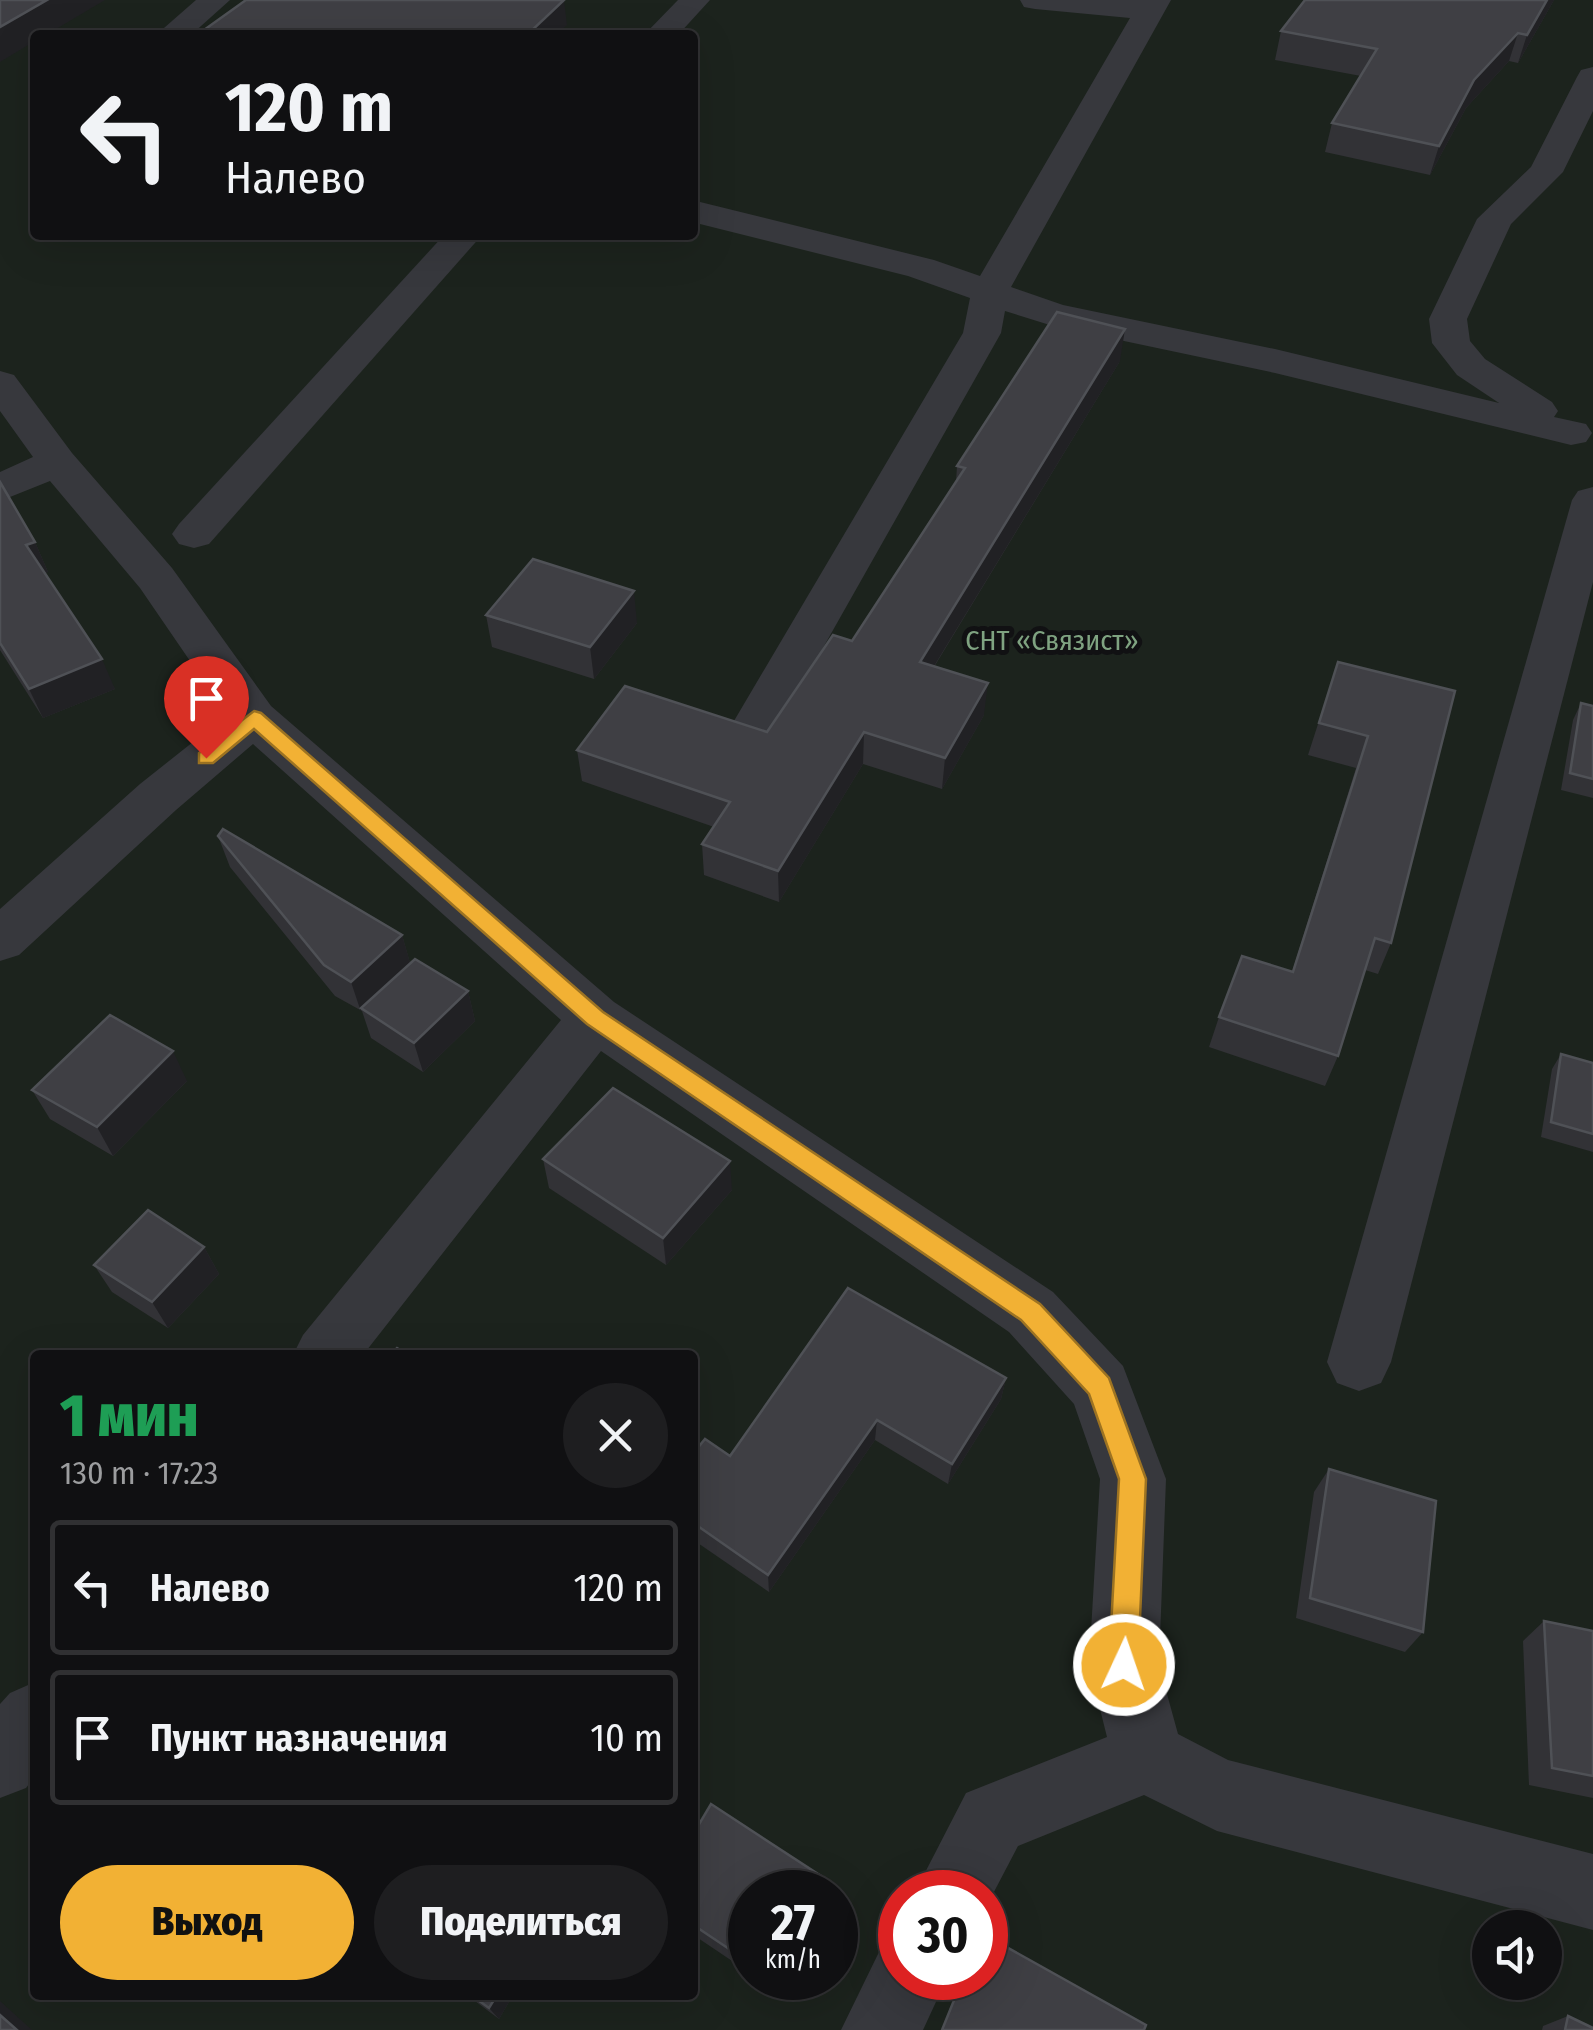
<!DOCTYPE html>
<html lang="ru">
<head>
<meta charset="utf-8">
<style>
	:root { --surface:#101012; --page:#1e1e20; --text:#f1f3f6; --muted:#9c9d9f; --line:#303032; --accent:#f2b134 }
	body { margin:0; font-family:"Fira Sans Condensed",sans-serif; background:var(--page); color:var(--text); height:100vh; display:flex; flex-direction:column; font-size:38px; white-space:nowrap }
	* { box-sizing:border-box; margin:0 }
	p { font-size:32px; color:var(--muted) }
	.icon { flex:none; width:55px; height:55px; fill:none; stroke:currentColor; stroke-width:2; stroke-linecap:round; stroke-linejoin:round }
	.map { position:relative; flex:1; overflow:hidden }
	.panel { position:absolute; left:30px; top:1350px; width:668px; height:650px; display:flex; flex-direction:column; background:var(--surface); border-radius:10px; box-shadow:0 10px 40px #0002,0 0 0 2px var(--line) }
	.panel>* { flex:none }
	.top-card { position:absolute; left:30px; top:30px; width:668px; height:210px; border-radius:10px; box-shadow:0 10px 40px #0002,0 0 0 2px var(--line); background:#101012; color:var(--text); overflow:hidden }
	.tools { position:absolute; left:1472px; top:1910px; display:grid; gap:20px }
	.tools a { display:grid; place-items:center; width:90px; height:90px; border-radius:50%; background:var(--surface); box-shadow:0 10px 40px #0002,0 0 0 2px var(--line); font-size:50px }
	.speed { position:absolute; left:728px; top:1870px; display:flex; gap:20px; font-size:50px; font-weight:700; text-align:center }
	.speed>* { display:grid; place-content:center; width:130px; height:130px; border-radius:50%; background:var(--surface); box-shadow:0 10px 40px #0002,0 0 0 2px var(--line); line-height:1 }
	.speed small { font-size:25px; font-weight:400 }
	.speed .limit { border:15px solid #d22; background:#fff; color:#111 }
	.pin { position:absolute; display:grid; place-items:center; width:85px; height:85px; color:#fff; margin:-102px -42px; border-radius:50% 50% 50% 0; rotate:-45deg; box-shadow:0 0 10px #0007 }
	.pin .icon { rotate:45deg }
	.me { position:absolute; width:110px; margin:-55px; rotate:3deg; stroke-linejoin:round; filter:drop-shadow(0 0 8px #0008) }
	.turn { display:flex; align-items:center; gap:35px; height:210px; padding:0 30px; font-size:45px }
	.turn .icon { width:130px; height:130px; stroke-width:2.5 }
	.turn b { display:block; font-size:70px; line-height:85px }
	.round { display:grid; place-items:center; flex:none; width:105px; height:105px; border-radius:52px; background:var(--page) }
	.head { display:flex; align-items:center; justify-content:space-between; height:170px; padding:0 30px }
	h1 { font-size:60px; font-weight:800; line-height:75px; color:#1e9e55 }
	.button { display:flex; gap:20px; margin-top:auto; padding:20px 30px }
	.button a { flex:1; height:115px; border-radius:60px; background:var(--accent); color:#111; font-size:40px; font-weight:800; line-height:115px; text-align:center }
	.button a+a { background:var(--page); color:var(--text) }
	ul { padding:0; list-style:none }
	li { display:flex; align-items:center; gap:30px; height:135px; margin:0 20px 15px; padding:0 10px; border:5px solid var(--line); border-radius:10px }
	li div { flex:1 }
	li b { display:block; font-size:38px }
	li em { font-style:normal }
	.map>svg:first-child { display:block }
</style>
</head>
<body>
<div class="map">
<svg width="1593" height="2030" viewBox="0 0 1593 2030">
	<rect width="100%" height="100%" fill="#161618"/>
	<!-- green -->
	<path fill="#1c231d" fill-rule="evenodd" d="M0,0h1593v2030h-1593zM35,35h657v200h-657zM35,1355h657v640h-657zM750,1892h85v86h-85zM900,1892h85v86h-85zM1490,1928h55v54h-55z"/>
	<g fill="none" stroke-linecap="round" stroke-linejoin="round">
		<!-- minor -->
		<g fill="#37383d" fill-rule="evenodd">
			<path d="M196,0h34l-39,35h-35z"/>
			<path d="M678,0h32l-32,35h-34z"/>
			<path d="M1020,0h151l-160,287 52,18 212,44 224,54 -42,-28 -25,-32 -3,-24 48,-100 54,-52 46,-90 4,-7 12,-3v44l-30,61 -52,52 -44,95 3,22 15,18 67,43 6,9 -4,6 32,7 6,9 -6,9 -15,3 -296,-72 -222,-47 -48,-15 -4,22 -229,405 -17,5 -17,-5 -7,-12 232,-393 7,-35 -62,-22 -216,-54v-22l242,60 46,16 150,-258 -95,-9 -11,-2z"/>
			<path d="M444,235h38l-273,309 -15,4 -15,-4 -7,-10 7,-10z"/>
			<path d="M0,371l14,4 58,78 100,115 99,138 343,296 439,290 70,74 43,113 -7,186 19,69 50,26 365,94v76l-376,-99 -73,-36 -126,51 -33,63v-17h-70l51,-99 141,-56 -18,-72 11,-186 -26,-75 -65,-72 -408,-281 -238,304h-70l10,-20 258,-315 -308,-276 -77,66 -157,145 -19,6v-52l140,-125 87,-69 -87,-127 -90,-107 -50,20v-29l33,-15 -33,-46z"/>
			<path d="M1593,487v95l-202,780 -10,21 -22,8 -22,-8 -10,-21 245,-862 6,-9z"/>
			<path d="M35,1682v94l-9,12 -26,10v-94l10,-11z"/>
			<path d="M900,1942v36h47l-24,52h-82l39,-80z"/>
		</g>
	</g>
	<!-- wall -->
	<g fill="#323236">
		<path d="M1554,0l-36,63 -9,-2 -43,47 -36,67 -105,-23 7,-29 29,-47 -86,-16 6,-29z"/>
		<path d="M1120,361l-186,306 50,48 -42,74 -79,-25 -84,138 -75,-27 -2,-31 12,-17 -132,-46 -5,-31 190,-18 85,-91 104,-159 1,-16z"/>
		<path d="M0,482l35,60 13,30 -4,1 71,116 -72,29 -43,-68z"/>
		<path d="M486,615l151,8 -43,56 -102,-32z"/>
		<path d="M1338,662l117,29 -64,252 -13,31 -13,-4 -27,86 -13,30 -116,-39 10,-30 73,-45 64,-204 -48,-13z"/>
		<path d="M1581,703l12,3v92l-32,-8 12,-70z"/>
		<path d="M218,836l184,99 8,28 58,28 7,30 -52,51 -52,-34 -9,-27 -27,-15 -105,-129z"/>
		<path d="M1561,1054l32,9v89l-52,-15 11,-68z"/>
		<path d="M187,1081l-74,75 -63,-37 -18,-29z"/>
		<path d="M543,1159l189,31 -66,75 -117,-77z"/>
		<path d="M204,1247l15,27 -51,54 -56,-36 -18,-27z"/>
		<path d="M1006,1378l-5,21 -53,85 -73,-44 -106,152 -77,-53v-84l38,1z"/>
		<path d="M1329,1469l94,163 -18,20 -109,-34 18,-126z"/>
		<path d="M1544,1621l49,10v167l-64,-13 -6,-144z"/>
		<path d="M692,1836l129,40 -3,16h-68v81l-58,-39z"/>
		<path d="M756,1978h16l-4,7z"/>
		<path d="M467,1995h46l-14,24z"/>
		<path d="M1568,2016l25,14h-51l1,-4z"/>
	</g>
	<!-- shaded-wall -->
	<g fill="#212124">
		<path d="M47,0h58l-59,35h-11v6l-35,21v-35z"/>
		<path d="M564,0l3,25 -11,10h-29z"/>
		<path d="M1547,0h7l-36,63 9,-28z"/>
		<path d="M1518,33l-9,28 -43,47 -36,67 9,-29 35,-66z"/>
		<path d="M1125,329l-5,32 -203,333 3,-32z"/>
		<path d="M35,542l13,30 -10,3 -12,-30z"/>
		<path d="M634,591l3,32 -43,56 -4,-32z"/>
		<path d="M102,659l13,30 -72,29 -14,-29z"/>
		<path d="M988,683l-4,32 -42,74 3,-31z"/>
		<path d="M864,732l-1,32 -84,138 -1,-31z"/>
		<path d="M402,935l9,31 -50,42v4l-10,-30z"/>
		<path d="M468,991l7,30 -52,51 -9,-29z"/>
		<path d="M173,1051l14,30 -74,75 -16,-29z"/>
		<path d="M730,1161l2,29 -66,75 -3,-27z"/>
		<path d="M204,1247l15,27 -51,54 -16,-26z"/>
		<path d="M1006,1378l-5,21 -53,85 4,-20z"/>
		<path d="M877,1420l-2,20 -106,152 -1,-17z"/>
		<path d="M821,1876l-3,16h-6z"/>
		<path d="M497,1995h16l-14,24 -10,-11z"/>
		<path d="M0,2001l32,29h-15l-17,-15z"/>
	</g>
	<!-- building -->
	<g fill="#3f3f44" stroke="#4f5156" stroke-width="2.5">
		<path d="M0,0h47l-47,27z"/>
		<path d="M246,0h318l-37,35h-330z"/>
		<path d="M1305,0h242l-20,35 -9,-2 -44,47 -35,66 -107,-23 45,-74 -96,-18z"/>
		<path d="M1057,312l68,17 -205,333 68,21 -43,75 -81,-26 -86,139 -76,-27 28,-42 -153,-52 48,-64 142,46 66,-97 19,6 113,-173 -8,-2z"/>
		<path d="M0,482l35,60 -9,3 76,114 -73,30 -29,-46z"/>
		<path d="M533,559l101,32 -44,56 -104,-32z"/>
		<path d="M1338,662l117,29 -64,252 -16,-5 -37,118 -119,-39 23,-61 51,16 75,-236 -49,-13z"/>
		<path d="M1581,703l12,3v73l-23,-6z"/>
		<path d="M223,829l179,106 -51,47 -27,-17 -106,-129z"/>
		<path d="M415,959l53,32 -54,52 -53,-35z"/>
		<path d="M110,1015l63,36 -76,76 -65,-37z"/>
		<path d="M1561,1054l32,9v71l-42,-12z"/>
		<path d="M613,1088l117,73 -67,77 -120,-79z"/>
		<path d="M148,1210l56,37 -52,55 -58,-37z"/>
		<path d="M848,1288l158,90 -54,86 -75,-44 -109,155 -76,-53v-67l13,-16 25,17z"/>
		<path d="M397,1348l11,7h-18z"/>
		<path d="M1329,1469l107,32 -13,131 -113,-34z"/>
		<path d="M1544,1621l49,10v145l-41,-8z"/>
		<path d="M711,1804l110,72 -9,16h-62v71l-58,-39v-88z"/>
		<path d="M985,1935l161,90 -2,5h-202l21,-52h22z"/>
		<path d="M471,1995h26l-8,13z"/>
		<path d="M0,2015l17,15h-17z"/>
		<path d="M1568,2016l25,12v2h-28z"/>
	</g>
	<!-- route -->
	<path fill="#f2b134" stroke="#9d7322" stroke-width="2.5" d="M254,711l7,2 342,299 437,292 69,74 37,101 -8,186 -4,11 -10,4 -11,-4 -4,-11 10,-186 -30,-85 -68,-74 -434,-296 -333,-295 -41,34h-14v-10z"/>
	<g text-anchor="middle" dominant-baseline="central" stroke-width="10" stroke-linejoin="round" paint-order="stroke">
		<!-- park labels -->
		<g font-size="28" fill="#7fa381" stroke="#111113">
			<text x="1052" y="640">СНТ «Связист»</text>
		</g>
	</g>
</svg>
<div class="tools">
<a><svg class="icon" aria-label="sound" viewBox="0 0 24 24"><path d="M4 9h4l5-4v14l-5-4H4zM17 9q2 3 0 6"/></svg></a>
</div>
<div class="speed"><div>27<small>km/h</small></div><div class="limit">30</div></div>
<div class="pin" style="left:206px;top:758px;background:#d93025"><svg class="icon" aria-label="arrive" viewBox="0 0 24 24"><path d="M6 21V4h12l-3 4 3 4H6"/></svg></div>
<svg class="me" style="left:1124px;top:1665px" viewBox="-20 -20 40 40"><circle r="17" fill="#f2b134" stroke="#fff" stroke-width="3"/><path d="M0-11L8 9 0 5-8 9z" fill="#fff"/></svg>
<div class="top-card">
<div class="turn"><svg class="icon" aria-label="left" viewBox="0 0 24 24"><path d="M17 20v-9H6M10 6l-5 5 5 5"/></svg><div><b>120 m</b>Налево</div></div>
</div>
<section class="panel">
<div class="head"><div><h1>1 мин</h1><p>130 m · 17:23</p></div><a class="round"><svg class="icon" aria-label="close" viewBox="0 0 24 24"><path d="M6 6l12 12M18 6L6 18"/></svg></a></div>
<ul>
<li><svg class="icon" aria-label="left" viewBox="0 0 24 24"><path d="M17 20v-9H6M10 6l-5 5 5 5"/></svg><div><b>Налево</b></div><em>120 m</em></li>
<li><svg class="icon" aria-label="arrive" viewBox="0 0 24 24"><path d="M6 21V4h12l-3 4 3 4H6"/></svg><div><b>Пункт назначения</b></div><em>10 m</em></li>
</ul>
<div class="button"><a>Выход</a><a>Поделиться</a></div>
</section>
</div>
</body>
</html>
